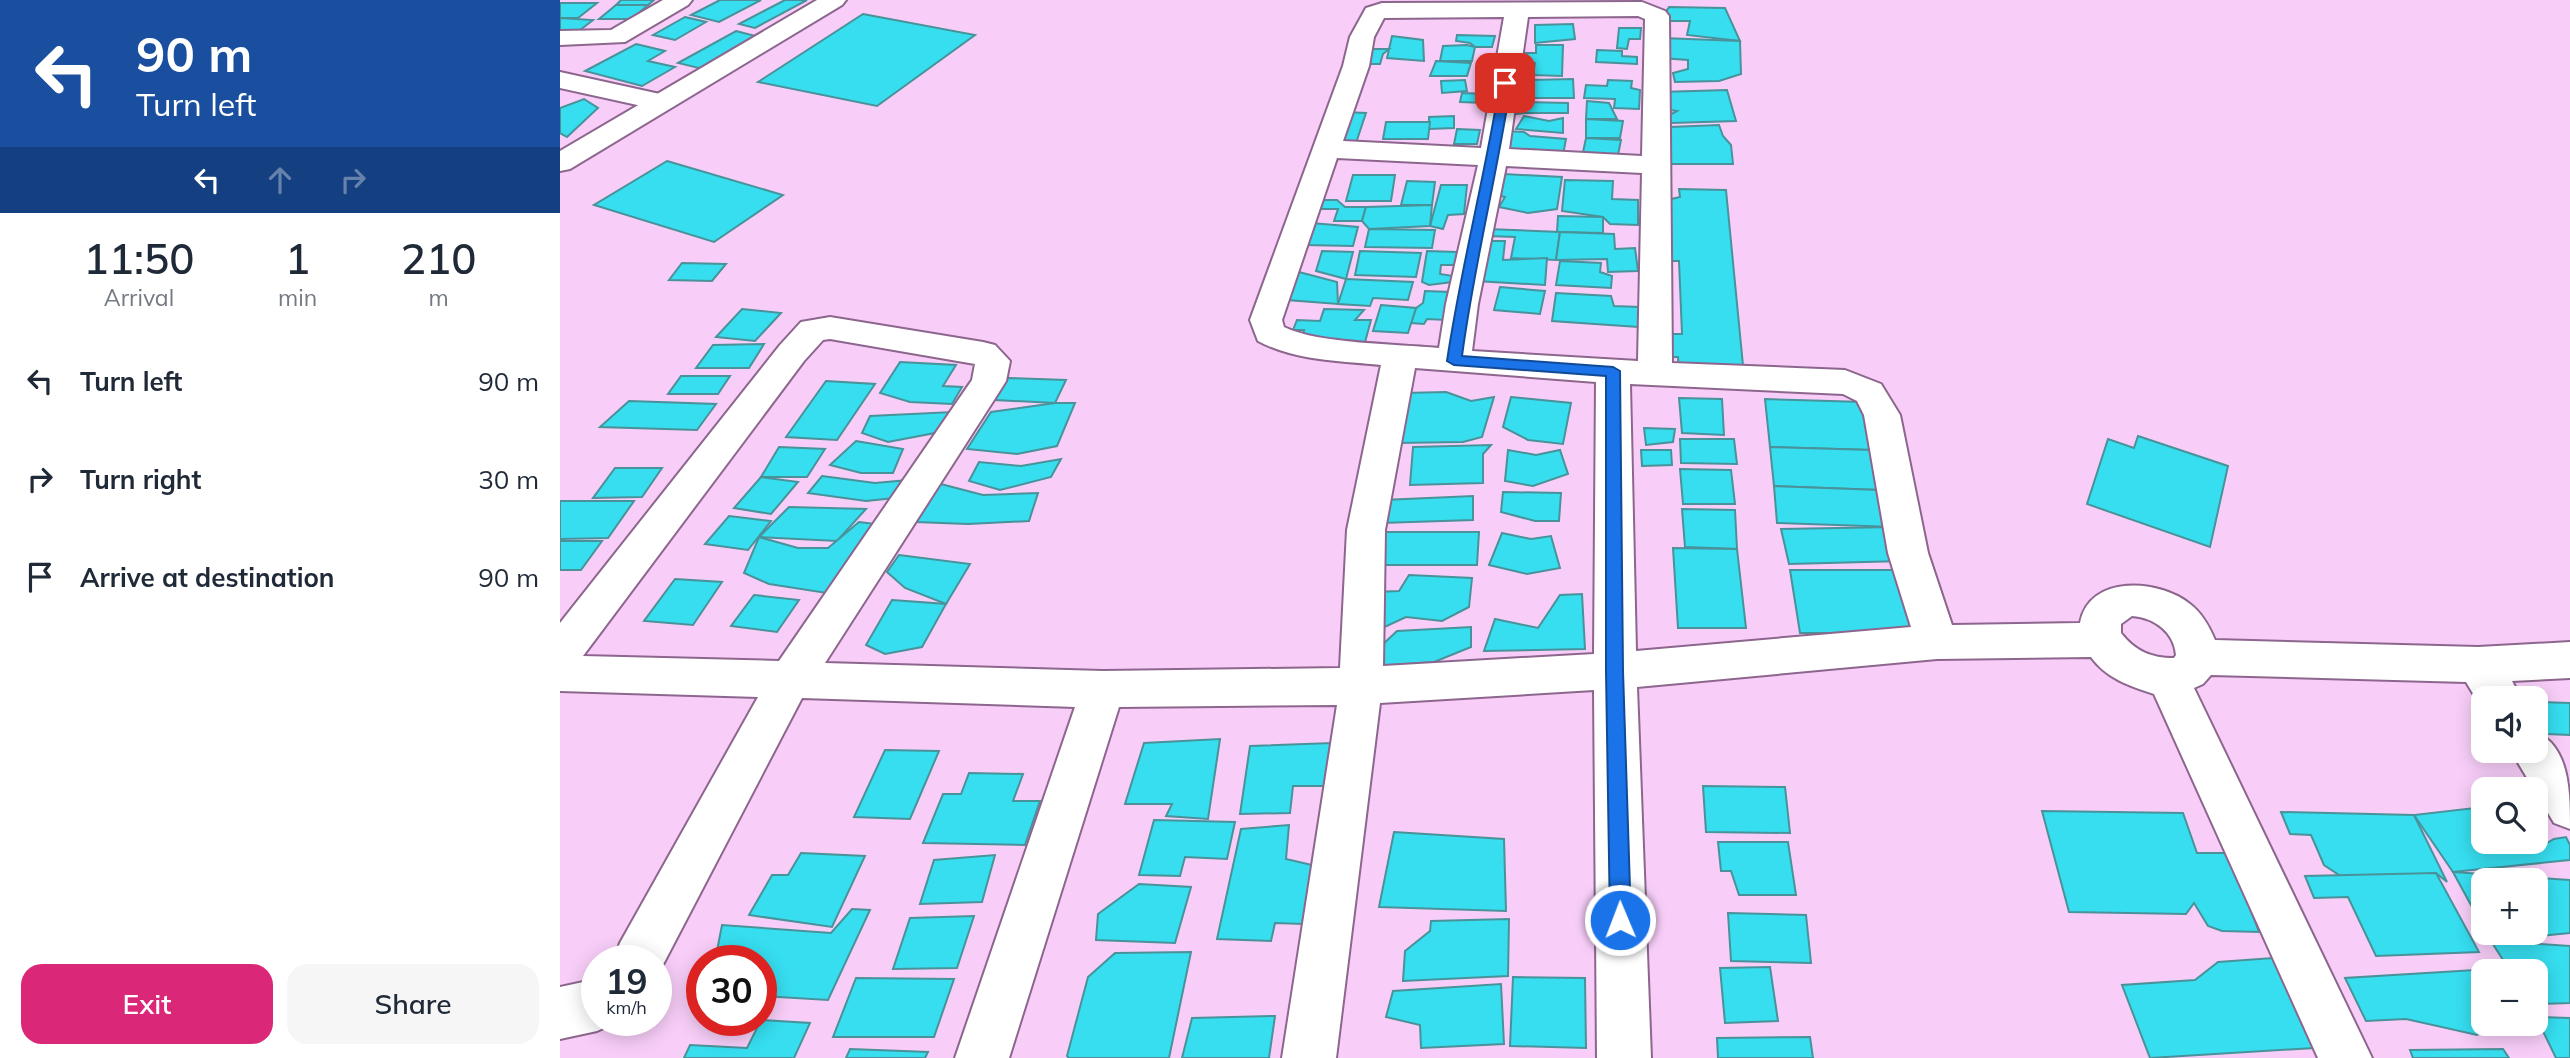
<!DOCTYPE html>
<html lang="en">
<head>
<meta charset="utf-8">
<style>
	:root { --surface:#fff; --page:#f6f6f7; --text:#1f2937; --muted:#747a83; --accent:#db2777 }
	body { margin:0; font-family:Mulish,sans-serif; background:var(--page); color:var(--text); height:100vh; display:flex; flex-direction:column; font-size:26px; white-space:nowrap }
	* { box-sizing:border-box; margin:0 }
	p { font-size:23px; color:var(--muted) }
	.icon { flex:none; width:38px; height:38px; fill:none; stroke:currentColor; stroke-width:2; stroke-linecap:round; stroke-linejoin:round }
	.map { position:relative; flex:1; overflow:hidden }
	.side { display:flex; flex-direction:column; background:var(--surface); width:560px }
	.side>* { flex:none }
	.banner { background:#1a4fa0; color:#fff; overflow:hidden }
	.controls { position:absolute; left:1911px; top:686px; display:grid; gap:14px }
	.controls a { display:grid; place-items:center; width:77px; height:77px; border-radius:14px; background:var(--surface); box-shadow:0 4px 18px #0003; font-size:35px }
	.speed { position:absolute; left:21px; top:945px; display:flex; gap:14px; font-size:35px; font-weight:700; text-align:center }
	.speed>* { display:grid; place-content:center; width:91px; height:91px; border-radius:50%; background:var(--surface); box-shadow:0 4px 18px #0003; line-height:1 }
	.speed small { font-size:18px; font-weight:400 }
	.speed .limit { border:10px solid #d22; background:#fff; color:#111 }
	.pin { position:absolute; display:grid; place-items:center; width:60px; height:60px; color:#fff; margin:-30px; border-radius:14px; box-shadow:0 4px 10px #0006 }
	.me { position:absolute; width:77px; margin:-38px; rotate:359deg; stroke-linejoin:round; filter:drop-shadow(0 0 5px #0008) }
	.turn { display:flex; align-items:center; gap:24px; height:147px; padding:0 21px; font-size:32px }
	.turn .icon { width:91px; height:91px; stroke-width:2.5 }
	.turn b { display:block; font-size:49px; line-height:60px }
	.lanes { display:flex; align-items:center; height:66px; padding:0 21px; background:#0003; justify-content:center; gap:35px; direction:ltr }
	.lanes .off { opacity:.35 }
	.eta { display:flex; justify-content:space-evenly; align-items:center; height:119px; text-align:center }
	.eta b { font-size:42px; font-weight:600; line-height:49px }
	.action { display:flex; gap:14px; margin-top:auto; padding:14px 21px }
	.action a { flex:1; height:80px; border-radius:21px; background:var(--accent); color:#fff; font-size:28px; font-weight:600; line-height:80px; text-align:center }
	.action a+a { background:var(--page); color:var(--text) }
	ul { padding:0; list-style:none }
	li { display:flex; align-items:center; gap:21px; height:98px; padding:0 21px }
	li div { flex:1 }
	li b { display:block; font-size:26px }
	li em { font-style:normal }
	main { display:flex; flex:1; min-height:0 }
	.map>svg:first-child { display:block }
</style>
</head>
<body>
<main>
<section class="side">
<div class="banner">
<div class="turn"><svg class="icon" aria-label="left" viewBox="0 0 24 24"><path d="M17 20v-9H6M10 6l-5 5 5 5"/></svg><div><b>90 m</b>Turn left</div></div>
<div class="lanes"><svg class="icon" aria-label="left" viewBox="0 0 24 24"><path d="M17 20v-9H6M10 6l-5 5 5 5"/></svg><svg class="icon off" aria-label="ahead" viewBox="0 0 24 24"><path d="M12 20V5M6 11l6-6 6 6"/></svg><svg class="icon off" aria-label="right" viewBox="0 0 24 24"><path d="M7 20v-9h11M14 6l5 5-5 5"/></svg></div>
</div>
<div class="eta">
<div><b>11:50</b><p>Arrival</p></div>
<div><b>1</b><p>min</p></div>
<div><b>210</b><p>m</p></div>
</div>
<ul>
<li><svg class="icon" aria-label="left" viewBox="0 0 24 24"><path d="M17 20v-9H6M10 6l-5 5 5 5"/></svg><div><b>Turn left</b></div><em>90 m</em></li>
<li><svg class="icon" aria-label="right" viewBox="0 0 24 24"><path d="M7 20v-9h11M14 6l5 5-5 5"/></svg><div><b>Turn right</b></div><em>30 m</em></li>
<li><svg class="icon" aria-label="arrive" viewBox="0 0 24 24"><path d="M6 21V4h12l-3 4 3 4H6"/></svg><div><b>Arrive at destination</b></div><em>90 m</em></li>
</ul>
<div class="action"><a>Exit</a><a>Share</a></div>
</section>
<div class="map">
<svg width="2010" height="1058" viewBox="0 0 2010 1058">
	<rect width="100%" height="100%" fill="#f8cef9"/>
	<!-- building -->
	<g fill="#36def0" stroke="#49929a" stroke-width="2">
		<path d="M61,0h33l-6,5h-32z"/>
		<path d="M160,0h41l-42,22 -28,-7z"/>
		<path d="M225,0h22l-52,28 -16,-4z"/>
		<path d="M0,3h37l-19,15h-18z"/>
		<path d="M56,5h32l-16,14h-33z"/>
		<path d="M1109,7l56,1 15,33 -53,-6 3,-14h-30z"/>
		<path d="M303,14l112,21 -98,71 -119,-24z"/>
		<path d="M125,17l21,5 -31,18 -22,-5z"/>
		<path d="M0,18l33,2 -22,17 -11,-1z"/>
		<path d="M1013,24l2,15 -40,4v-18z"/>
		<path d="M1059,28h22l-1,11h-11l-2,10 -10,-1z"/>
		<path d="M176,31l27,7 -56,32 -29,-7z"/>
		<path d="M897,35l38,1 -3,11h-17l-5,-4 -14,-2z"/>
		<path d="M832,36l31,4 1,21 -37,-3z"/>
		<path d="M1102,38l78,3 1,33 -22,7 -44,1 -2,-9 15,-4v-9l-27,-2z"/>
		<path d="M76,44l29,7 -17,10 27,6 -33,19 -57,-15z"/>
		<path d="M907,45l8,2 -3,14h-32l3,-15z"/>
		<path d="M976,45h27l-1,31 -29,-1 2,-12h-22l1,-10h22z"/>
		<path d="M805,49h24l-6,5 -3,10h-19z"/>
		<path d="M1037,50l25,1v5l15,1v7l-41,-2z"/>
		<path d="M876,61l35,2 -4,13h-37z"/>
		<path d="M1013,79l1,19h-45v-18z"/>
		<path d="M905,80l2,11 -25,2 -1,-12z"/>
		<path d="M1048,80l24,1 -1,7 9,2 -1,19 -25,-1 1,-9 -31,-1 2,-13 21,1z"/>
		<path d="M952,87h14l-2,15 44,1v10h-44l-16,2z"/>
		<path d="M1167,90l9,31 -65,2 -5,-6 11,-6 -13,-2 -4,-17z"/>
		<path d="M902,93l24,1 -1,9 -25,-1z"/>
		<path d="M24,99l14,9 -31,29 -7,-4v-25z"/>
		<path d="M1027,101l22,2 8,16h-31z"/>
		<path d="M783,112l23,1 -11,33 -23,-1z"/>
		<path d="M894,116v12l-25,1v-12z"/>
		<path d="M964,116l25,5 14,-3v15l-47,-4z"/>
		<path d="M1026,119l37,2 -3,17h-34z"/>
		<path d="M826,122h44l-2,17h-45z"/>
		<path d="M1159,125l4,11 8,9 2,19h-68l5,-37z"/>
		<path d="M897,129l23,1 -3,14h-23z"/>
		<path d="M945,131l19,1 6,4 36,3 -3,16 -64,-3z"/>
		<path d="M1026,138l35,2 -4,20 -35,-3z"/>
		<path d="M107,161l116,34 -69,47 -120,-37z"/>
		<path d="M944,174l58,3 -5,32 -29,4 -29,-6 6,-10 -13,-3z"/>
		<path d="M793,175h42l-4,26h-45z"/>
		<path d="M1005,180l48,1 -1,18 26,1v25l-28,-1 -7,-7 -41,-6z"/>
		<path d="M847,181l28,1 -3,23h-31z"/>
		<path d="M881,185h26l-3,29 -16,1 -5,14 -13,-3z"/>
		<path d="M1119,189l47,1 18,186 -65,-2 -1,-17h-16l-1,-23h21l-3,-73h-14l-3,-60 18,-4z"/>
		<path d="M760,200h17l8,7h21l-4,14h-28l4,-12h-20z"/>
		<path d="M872,205l-2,21 -61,3 -7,-8 4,-14z"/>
		<path d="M998,216l45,1v16l-46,-1z"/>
		<path d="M751,223l47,4 -5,19 -49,-1z"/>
		<path d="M809,229l66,1 -3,18 -67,-1z"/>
		<path d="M928,229l72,3 -4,28 -45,-2 4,-21 -28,-1z"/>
		<path d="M1000,232l54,2 1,15 20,-1 3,23 -30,1 -1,-13 -51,1z"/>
		<path d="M921,241h24l-2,19 44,-2 -2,27 -69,-4z"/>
		<path d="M762,251l31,1 -7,27 -30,-8z"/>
		<path d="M800,251l61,2 -5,24 -61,-2z"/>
		<path d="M867,251l30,1 -2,13h-14l-1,9 13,2 -1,6 -23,3 -7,-3z"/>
		<path d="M1000,261l41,2 -1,9 12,4 -1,12 -55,-3z"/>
		<path d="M122,263l44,1 -14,17 -43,-1z"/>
		<path d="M739,272l38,10 1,22 -51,-4z"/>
		<path d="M786,279l67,3 -5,18 -35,-2 -3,8 -32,-2z"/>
		<path d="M940,287l45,4 -5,23 -46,-4z"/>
		<path d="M865,291l26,1 -5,28 -19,-1 -3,5 -13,-1 5,-15 7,-5z"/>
		<path d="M996,293l55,3 3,10 26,1 -2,20 -86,-6z"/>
		<path d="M821,305l35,3 -8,25 -35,-2z"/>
		<path d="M182,309l39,4 -26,28 -39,-4z"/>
		<path d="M764,309l40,1 -9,10h16l-7,26 -63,-3 3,-13h-11l4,-10 23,1z"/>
		<path d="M204,344l-15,24h-53l17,-23z"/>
		<path d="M340,362l56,3 -13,21 19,1 -10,17 -42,-2 -30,-9z"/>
		<path d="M121,376h49l-12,18h-50z"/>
		<path d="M448,378l58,2 -11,23 -60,-3z"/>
		<path d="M266,381l49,3 -38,56 -51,-3z"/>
		<path d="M886,392l25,9 23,-4 -12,40 -19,5 -66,1 6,-50z"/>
		<path d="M951,397l60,6 -8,41 -35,-4 -25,-13z"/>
		<path d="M1119,398l43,1 2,36 -42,-2z"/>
		<path d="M1205,399l99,3 8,48 -102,-3z"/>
		<path d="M69,401l87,3 -19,26 -97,-3z"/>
		<path d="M495,403h20l-18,43 -40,8 -50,-5 24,-37z"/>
		<path d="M392,412l-17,21 -47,9 -26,-9 8,-17z"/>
		<path d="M1084,428l31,1 -2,13 -27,3z"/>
		<path d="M1578,436l90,30 -18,81 -123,-43 21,-65 26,9z"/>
		<path d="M1120,439h54l3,25 -56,-1z"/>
		<path d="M296,441l47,8 -10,24h-32l-31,-8z"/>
		<path d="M931,445l-8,9v29l-73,2 3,-38z"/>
		<path d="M219,447l46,2 -18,28h-46z"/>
		<path d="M1210,447l102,3 8,40 -106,-4z"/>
		<path d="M948,450l28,5 24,-5 8,24 -35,12 -28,-5z"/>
		<path d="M1081,450h30l1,15 -30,1z"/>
		<path d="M501,459l-10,18 -51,13 -31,-9 10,-19 42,4z"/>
		<path d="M55,468h47l-20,29 -49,1z"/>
		<path d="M1120,469l51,1 4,34h-52z"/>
		<path d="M262,476l53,7 34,-3 -5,17 -38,4 -58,-8z"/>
		<path d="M201,477l37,5 -27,32 -37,-6z"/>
		<path d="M377,483l46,12 55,-2 -9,28 -61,3 -52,-2z"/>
		<path d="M1214,486l106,4 15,37 -118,-4z"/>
		<path d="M943,492l58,1 -2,28h-24l-34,-9z"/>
		<path d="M913,496v24l-92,3 2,-23z"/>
		<path d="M0,501h74l-26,37 -48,1z"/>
		<path d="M229,507l77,2 -29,32 -78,-4z"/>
		<path d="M1122,509l53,1 2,39 -52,-2z"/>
		<path d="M169,516l42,5 -23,29 -43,-6z"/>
		<path d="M299,522l24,3 -50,69 -64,-10 -25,-11 15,-36 39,11h30z"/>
		<path d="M1335,527l8,34 -114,3 -8,-35z"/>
		<path d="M821,532h98l-2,33h-100z"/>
		<path d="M942,533l29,6 20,-3 9,32 -33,6 -38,-9z"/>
		<path d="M0,541h42l-21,29h-21z"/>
		<path d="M1113,548l64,1 9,79h-68z"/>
		<path d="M339,555l71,9 -24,40 -41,-16 -18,-16z"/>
		<path d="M1230,570h109l14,63h-113z"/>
		<path d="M849,575l63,3 -3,29 -27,14 -36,-4 -28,13 -5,-38 26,-1z"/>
		<path d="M115,579l47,3 -29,43 -49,-4z"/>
		<path d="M1022,594l3,55 -101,2 11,-32 43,9 22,-33z"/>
		<path d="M194,595l45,5 -22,32 -46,-6z"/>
		<path d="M332,600l54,4 -24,43 -37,7 -19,-9z"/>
		<path d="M911,627v20l-37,15 -55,4 1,-19 17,-16z"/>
		<path d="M1976,702l34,1v32l-23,-1 -11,-19z"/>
		<path d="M660,739l-12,80 -42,-3 6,-12h-47l19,-61z"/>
		<path d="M772,743l-5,43h-34l-3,27 -50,1 10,-68z"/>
		<path d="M325,750l54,1 -29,68 -56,-2z"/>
		<path d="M409,773l54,1 -10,27h27l-15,44 -102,-2 20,-49h18z"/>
		<path d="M1143,786l82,1 5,46 -84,-1z"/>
		<path d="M1923,807v35h53v-11l9,13 9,-5 12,-2 4,8v15l-117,12 -39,-57z"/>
		<path d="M1482,811l141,2 14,40h33l29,79 -37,-1 -14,-5 -14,-23 -8,11 -117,-2z"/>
		<path d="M1721,812l133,3 33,67 -11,-9 -88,8 -24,-16 -13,-30 -21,-1z"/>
		<path d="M594,820l81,2 -8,37 -42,-2 -5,19 -41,-1z"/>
		<path d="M729,825l-3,34 26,6 -9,59 -28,-1 -4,18 -54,-2 24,-110z"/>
		<path d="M834,832l110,7 2,72 -127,-4z"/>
		<path d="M1158,842h70l8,53h-57l-8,-24h-10z"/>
		<path d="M241,853l64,3 -33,71 -83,-12 23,-40h16z"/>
		<path d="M435,855l-13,47 -62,2 14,-44z"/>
		<path d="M1893,872l117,8v53l-79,8 -5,-8h50v-53h-53v47z"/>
		<path d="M1876,873l43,79 -103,4 -28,-59 -34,1 -9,-22z"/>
		<path d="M579,884l52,3 -16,56 -79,-3 2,-26z"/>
		<path d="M292,909l18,1 -42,90 -67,-4v-35h-46l7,-36 109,8z"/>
		<path d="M1168,913l78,2 5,48 -80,-2z"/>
		<path d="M414,916l-17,52 -64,1 17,-51z"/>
		<path d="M949,919l-1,57 -105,5 2,-30 25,-20 1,-10z"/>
		<path d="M1931,941l79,5v57l-34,1v-33h-26z"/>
		<path d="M631,952l-22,106h-100l-2,-2 21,-79 27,-24z"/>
		<path d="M1713,958l41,90 -164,10 -28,-73 73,-5 23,-18z"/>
		<path d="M1210,967l8,54 -53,2 -5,-55z"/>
		<path d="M1915,970l8,16v38h11l-17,11 -71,-16 -40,2 -21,-43z"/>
		<path d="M953,977l72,1 1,70 -76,-2z"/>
		<path d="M296,978l98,1 -20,58h-101z"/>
		<path d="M941,984l3,60 -83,4 -1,-23 -34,-8 7,-26z"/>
		<path d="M715,1016l-6,42h-87l10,-40z"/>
		<path d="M1976,1017l34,1v40h-14z"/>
		<path d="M201,1020l49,3 -16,35h-110l6,-13 57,3z"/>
		<path d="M1250,1037l3,21h-95l-1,-20z"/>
		<path d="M290,1049l78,3 -3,6h-79z"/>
		<path d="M1943,1049l6,9h-96l-3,-8z"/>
	</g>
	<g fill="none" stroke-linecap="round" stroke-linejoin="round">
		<!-- street casing -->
		<g stroke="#8c668d" stroke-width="4">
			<g id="street">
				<path d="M103,0h29l-4,5 -63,37 -65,3v-14l51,-1z"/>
				<path d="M1082,2l23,9 4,5 3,347 173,7 36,14 19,31 28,138 24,72 128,-2c9,-49 79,-44 110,-19 12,9 19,22 25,36l263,7 92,-5v36l-58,3 9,17h-38v12l-17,-28 -255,-7 -8,9 -9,4 178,370h-54l-164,-364c-24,-8 -47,-15 -63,-37l-154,2 -300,28 14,371h-54l-3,-368 -214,13 -44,355h-54l55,-353 -218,2 -110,351h-54l120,-351 -273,-9 -146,280v-17h-43l7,-18 138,-246 -198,-6v-68l220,-278 21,-23 29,-5 153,25 12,3 15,16 -4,20 -5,8 -176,274 278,8 237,-3 7,-138 34,-165c-41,-4 -85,-4 -123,-24l-8,-21 93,-254 7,-29 16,-29 16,-5zM1078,16l7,3 -3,137 -133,-7 19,-132zM944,17l-23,131 -138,-7 26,-75 5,-29 10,-19zM777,158l141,7 -32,139 -7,44c-40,-4 -121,-4 -155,-21l-2,-7zM946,166l136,7 -4,188 -166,-10 6,-47zM270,339l145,25 -3,16 -193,281 -196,-5 221,-295 19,-21zM855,368l181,14 -2,272 -211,12 2,-136zM1070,384l213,10 14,7 7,14 24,138 23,74 -275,24zM1572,616c23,2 42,16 44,39l-2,3c-23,0 -39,-7 -53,-25v-9z"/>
				<path d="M0,72l109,24 4,6 -4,6 -9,2 -100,-22z"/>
				<path d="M1976,732c34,15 34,61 34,97l-16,-6 -43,-72h25z"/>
				<path d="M37,979v41h20l-2,3 -18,8 -37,8v-52z"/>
			</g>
		</g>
		<!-- secondary casing -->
		<g stroke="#8c668d" stroke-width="4">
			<path id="secondary" d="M257,0h29l-4,5 -272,164 -10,2v-20z"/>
		</g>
		<!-- street -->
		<use href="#street" fill="#fff" fill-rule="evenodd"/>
		<!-- secondary -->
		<use href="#secondary" fill="#fff" fill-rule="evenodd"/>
	</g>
	<!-- route -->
	<path fill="#1a73e8" stroke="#114b97" stroke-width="2" d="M945,80l6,3c-14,92 -37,182 -49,273l151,11 7,4 3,300 8,249 -3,7 -8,3 -7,-3 -3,-7 -4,-249v-295l-152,-11 -7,-4c14,-94 38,-185 53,-278z"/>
</svg>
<div class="controls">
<a><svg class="icon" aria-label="sound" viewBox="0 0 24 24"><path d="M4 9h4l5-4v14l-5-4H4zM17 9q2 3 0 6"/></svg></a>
<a><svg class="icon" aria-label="search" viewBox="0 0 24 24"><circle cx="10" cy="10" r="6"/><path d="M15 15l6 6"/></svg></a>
<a>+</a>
<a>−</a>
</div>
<div class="speed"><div>19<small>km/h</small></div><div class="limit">30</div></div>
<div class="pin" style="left:945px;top:83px;background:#d93025"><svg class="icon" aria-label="arrive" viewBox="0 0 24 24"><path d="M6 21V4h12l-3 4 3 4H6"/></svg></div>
<svg class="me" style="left:1060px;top:920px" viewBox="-20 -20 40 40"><circle r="17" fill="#1a73e8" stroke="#fff" stroke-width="3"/><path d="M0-11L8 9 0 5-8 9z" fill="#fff"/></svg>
</div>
</main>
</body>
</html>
